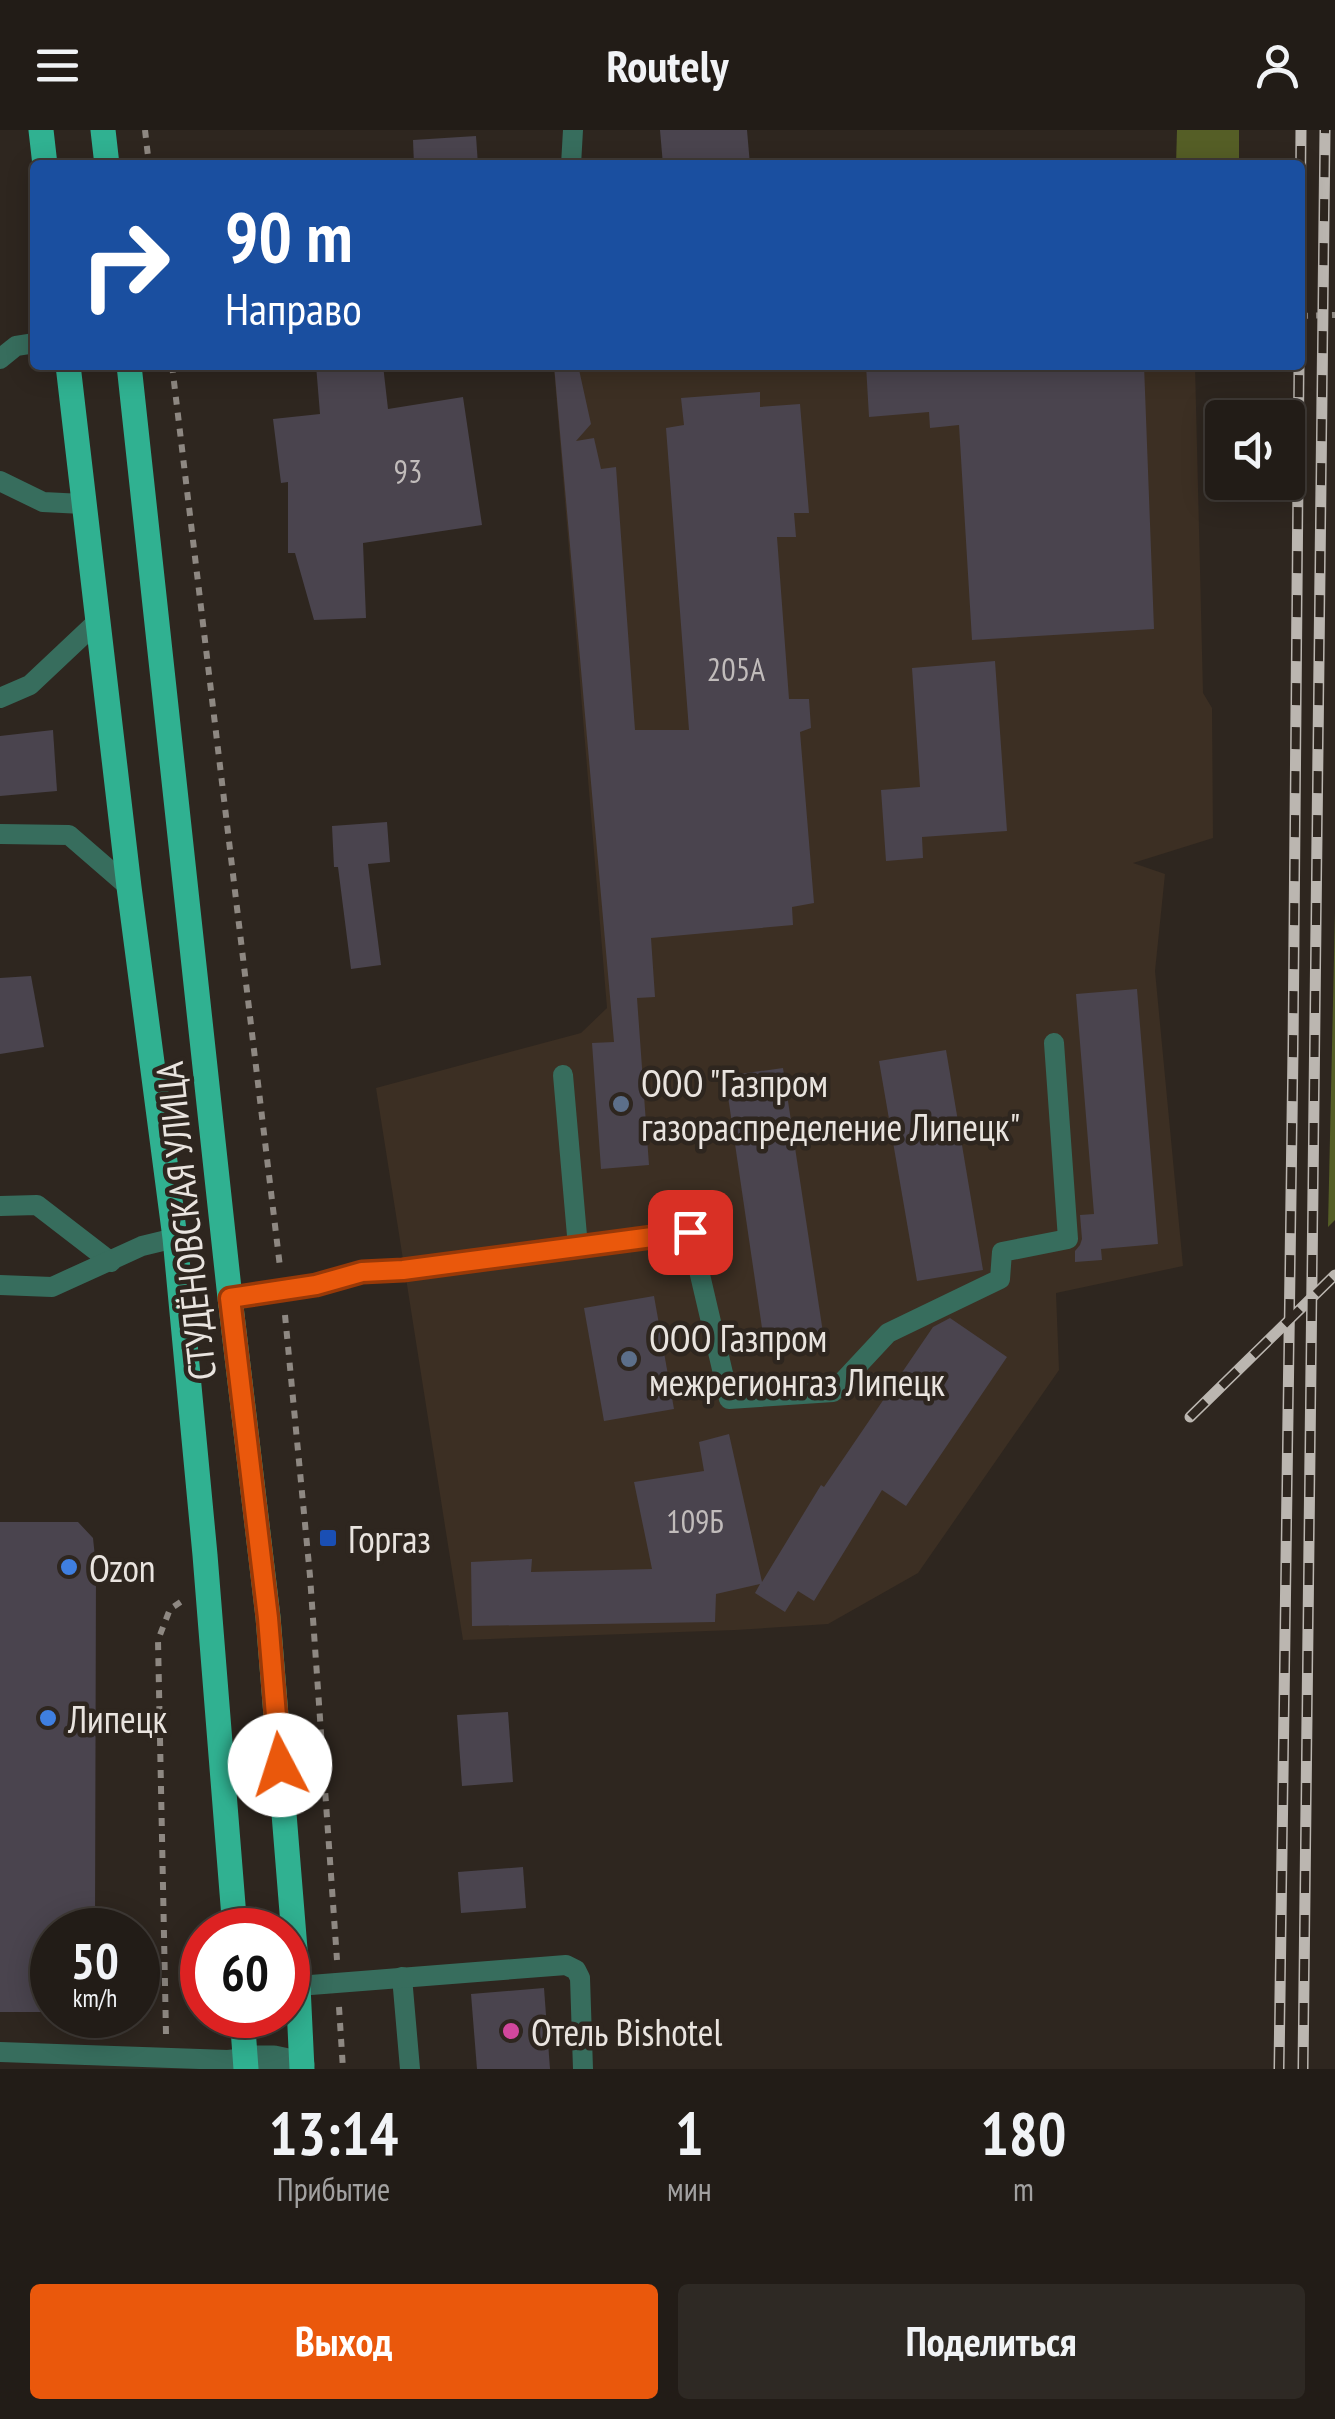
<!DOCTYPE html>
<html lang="ru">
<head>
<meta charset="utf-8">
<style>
	:root { --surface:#221c17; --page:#2e2924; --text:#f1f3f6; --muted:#a2a1a1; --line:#3f3a36; --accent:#ea580c }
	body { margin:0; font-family:"PT Sans Narrow",sans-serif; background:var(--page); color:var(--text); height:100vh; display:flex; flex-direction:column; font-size:38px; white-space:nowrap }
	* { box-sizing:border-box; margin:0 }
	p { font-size:32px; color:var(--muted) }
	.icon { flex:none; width:55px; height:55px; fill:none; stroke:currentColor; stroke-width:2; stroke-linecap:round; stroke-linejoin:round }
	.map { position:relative; height:1939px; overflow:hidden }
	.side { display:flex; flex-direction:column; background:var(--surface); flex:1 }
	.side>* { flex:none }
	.guide { position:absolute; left:30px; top:30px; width:1275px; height:210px; border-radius:10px; box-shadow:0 5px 25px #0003,0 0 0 2px var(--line); background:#1a4fa0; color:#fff; overflow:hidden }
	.controls { position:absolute; left:1205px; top:270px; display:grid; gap:20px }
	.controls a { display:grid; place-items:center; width:100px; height:100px; border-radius:10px; background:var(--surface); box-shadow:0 5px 25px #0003,0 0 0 2px var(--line); font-size:50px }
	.speed { position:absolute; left:30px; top:1778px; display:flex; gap:20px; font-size:50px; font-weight:700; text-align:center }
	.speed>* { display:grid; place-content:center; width:130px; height:130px; border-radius:50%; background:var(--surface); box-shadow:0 5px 25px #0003,0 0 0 2px var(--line); line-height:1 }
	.speed small { font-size:25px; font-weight:400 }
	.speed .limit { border:15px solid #d22; background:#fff; color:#111 }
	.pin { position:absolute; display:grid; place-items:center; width:85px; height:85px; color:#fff; margin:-42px; border-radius:20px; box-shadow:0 5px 15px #0006 }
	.me { position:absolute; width:110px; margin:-55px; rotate:355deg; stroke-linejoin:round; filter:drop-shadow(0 0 8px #0008) }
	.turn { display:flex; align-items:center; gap:35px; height:210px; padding:0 30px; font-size:45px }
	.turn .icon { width:130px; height:130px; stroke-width:2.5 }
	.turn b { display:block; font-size:70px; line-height:85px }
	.eta { display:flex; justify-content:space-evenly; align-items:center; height:170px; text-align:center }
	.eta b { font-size:60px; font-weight:800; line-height:70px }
	.cta { display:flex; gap:20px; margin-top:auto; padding:20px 30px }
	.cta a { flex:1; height:115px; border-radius:10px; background:var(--accent); color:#fff; font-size:40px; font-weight:800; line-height:115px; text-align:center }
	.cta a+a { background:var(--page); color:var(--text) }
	header { display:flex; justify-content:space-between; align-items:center; height:130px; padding:0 30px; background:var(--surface); font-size:45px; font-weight:800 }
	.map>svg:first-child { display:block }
</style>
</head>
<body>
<header><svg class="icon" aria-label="menu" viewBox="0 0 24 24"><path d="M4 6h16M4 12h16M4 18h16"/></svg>Routely<svg class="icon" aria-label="person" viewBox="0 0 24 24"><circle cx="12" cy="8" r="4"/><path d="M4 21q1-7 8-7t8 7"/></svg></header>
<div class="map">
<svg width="1335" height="1939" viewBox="0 0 1335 1939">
	<rect width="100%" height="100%" fill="#2e261f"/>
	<!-- built -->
	<path fill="#3c2f23" d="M558,235h637l8,328 9,15 1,130 -80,25 32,11 -10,97 28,295 -127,27 3,77 -141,203 -90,51 -93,6 -272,10 -87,-552 205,-55 26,-25 -53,-639z"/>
	<!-- forest -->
	<g fill="#555e26">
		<path d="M1177,0h62v35h-63z"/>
		<path d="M1335,782v308l-7,7z"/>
	</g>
	<!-- building -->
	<g fill="#4a444e">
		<path d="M660,0h87l3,35h-87z"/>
		<path d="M476,6l2,29h-64l-1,-25z"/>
		<path d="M316,235h67l5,44 75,-12 19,128 -119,18 3,75 -52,2 -19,-67h-7v-71l-7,1 -8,-64 47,-5z"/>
		<path d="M554,235h24l13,59 -15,17 18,-3 7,31 15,-2 19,263h54l-23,-302 18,-3 -3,-27 79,-6v15l40,-3 9,109h-15l2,24h-19l12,162h20l2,29 -11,4 14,171 -22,4 1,18 -142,13 4,59 -18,1 12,167 -48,4 -9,-126 22,-1z"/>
		<path d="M866,235h278l10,264 -182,11 -13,-215 -29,3 -1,-16 -60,5z"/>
		<path d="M995,531l12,170 -85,6 1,21 -37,3 -5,-71 39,-3 -8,-119z"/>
		<path d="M53,600l4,61 -57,5v-60z"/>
		<path d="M387,692l3,40 -22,2 13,101 -30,4 -13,-102h-4l-2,-41z"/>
		<path d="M31,846l13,71 -44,7v-76z"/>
		<path d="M1137,859l21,255 -57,5 1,11 -27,2v-11l5,-6 2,-6 -2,-24 14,-1 -18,-220z"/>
		<path d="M946,920l37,220 -66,11 -38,-220z"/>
		<path d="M783,938l42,278 -59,9 -41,-279z"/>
		<path d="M654,1166l20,113 -70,12 -20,-113z"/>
		<path d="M950,1188l57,39 -101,149 -24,-16 -68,111 -16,-10 -13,21 -30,-19 5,-9 -44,10 -1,28 -243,4 -1,-64 61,-3 -1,13 121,-3 -18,-87 70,-11 -5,-29 30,-8 33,148 59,-97 3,2 109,-160z"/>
		<path d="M0,1392h78l15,16 3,29 -1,363h-43v82h-52z"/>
		<path d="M508,1582l5,70 -51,4 -5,-71z"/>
		<path d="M523,1737l3,41 -65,5 -3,-41z"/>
		<path d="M544,1858l6,81h-73l-6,-75z"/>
	</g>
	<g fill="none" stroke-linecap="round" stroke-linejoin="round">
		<!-- path -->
		<g stroke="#8e8882" stroke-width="6" stroke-dasharray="8 8" stroke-linecap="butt">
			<path d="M145,0l4,35"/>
			<path d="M1300,186l35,-1"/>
			<path d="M172,235l108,902"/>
			<path d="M285,1185l25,261 27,384"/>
			<path d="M339,1877l4,62"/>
			<path d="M166,1904l-8,-394 12,-31 12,-8"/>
		</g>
		<!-- service -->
		<g stroke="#376d5d" stroke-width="20">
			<path d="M571,35l2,-35"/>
			<path d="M0,229l16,-13 19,-3"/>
			<path d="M0,351l43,21 40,2"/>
			<path d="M0,568l30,-13 69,-65"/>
			<path d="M0,704l69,1 60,52"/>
			<path d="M563,945l15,172"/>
			<path d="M0,1076l37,-1 74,57"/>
			<path d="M0,1155l52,2 90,-41 33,-8"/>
			<path d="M230,1168l86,-13 46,-13 41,-2 287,-38 39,167 104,-7 55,-59 112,-54 2,-27 66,-13 -14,-196"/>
			<path d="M402,1847l8,92"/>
			<path d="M298,1856l268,-21 10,5 4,8 3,91"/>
			<path d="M0,1922l228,8 17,-2"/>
		</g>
		<!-- minor -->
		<path stroke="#376d5d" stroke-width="25" d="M245,1928h29l28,6"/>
		<!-- primary -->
		<g stroke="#30b191" stroke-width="25">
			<path d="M41,0l4,35"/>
			<path d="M103,0l4,35"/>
			<path d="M68,235l61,522 46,351 30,317 30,375"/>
			<path d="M129,235l101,933 38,319 30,369 4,83"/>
			<path d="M242,1885l4,54"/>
		</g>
		<!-- rail casing -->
		<g stroke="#bbb6b0" stroke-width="11">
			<g id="rail">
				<path d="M1300,126l1,-126"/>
				<path d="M1190,1287l145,-142"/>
				<path d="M1279,1939l14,-1019 6,-685"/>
				<path d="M1303,1939l22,-1939"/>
			</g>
		</g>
		<!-- rail -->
		<use href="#rail" stroke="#2e261f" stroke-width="8" stroke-dasharray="22" stroke-linecap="butt"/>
	</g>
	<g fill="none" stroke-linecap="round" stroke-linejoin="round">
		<!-- route casing -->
		<g stroke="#983908" stroke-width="25">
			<path id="route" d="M280,1635l-12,-147 -38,-320 86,-13 46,-13 41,-2 287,-38"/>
		</g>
		<!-- route -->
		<use href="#route" stroke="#ea580c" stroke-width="18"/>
	</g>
	<!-- markers -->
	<g fill="#5c6f8a" stroke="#2e261f" stroke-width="4">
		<circle cx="621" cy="974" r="10"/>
		<circle cx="629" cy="1229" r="10"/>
	</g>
	<rect fill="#1a4fb4" stroke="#2e261f" stroke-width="4" x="318" y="1398" width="20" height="20" rx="5"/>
	<g fill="#3f7fe0" stroke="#2e261f" stroke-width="4">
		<circle cx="69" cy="1437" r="10"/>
		<circle cx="48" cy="1588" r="10"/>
	</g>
	<circle fill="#d1479c" stroke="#2e261f" stroke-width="4" cx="511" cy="1901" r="10"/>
	<g text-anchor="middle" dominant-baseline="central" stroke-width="9" stroke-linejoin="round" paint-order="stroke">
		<!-- number labels -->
		<g font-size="32" fill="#c1bcbb">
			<text x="408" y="341">93</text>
			<text x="736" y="539">205А</text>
			<text x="695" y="1391">109Б</text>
		</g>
		<!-- poi labels -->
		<g font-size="38" fill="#e9e4df" stroke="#2e261f" text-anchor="start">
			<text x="641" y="952">ООО "Газпром<tspan x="641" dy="44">газораспределение Липецк"</tspan></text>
			<text x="649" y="1207">ООО Газпром<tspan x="649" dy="44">межрегионгаз Липецк</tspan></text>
			<text x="348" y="1408">Горгаз</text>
			<text x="89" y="1437">Ozon</text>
			<text x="68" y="1588">Липецк</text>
			<text x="531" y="1901">Отель Bishotel</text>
		</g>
		<!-- street labels -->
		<g font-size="38" fill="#e9e4df" stroke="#2e261f">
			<text transform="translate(185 1091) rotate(-96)">СТУДЁНОВСКАЯ УЛИЦА</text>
		</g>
	</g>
</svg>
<div class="controls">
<a><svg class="icon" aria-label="sound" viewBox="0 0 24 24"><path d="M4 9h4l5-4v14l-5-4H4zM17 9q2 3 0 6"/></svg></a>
</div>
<div class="speed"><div>50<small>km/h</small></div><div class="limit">60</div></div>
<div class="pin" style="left:690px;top:1102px;background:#d93025"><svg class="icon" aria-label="arrive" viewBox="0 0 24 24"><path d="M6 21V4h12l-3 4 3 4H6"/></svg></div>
<svg class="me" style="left:280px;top:1635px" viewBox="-20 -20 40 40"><circle r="19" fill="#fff"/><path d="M0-13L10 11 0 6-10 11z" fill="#ea580c"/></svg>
<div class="guide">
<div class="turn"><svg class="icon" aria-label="right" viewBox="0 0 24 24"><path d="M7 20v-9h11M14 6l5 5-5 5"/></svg><div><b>90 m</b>Направо</div></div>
</div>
</div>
<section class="side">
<div class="eta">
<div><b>13:14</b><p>Прибытие</p></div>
<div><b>1</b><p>мин</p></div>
<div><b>180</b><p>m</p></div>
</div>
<div class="cta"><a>Выход</a><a>Поделиться</a></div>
</section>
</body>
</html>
